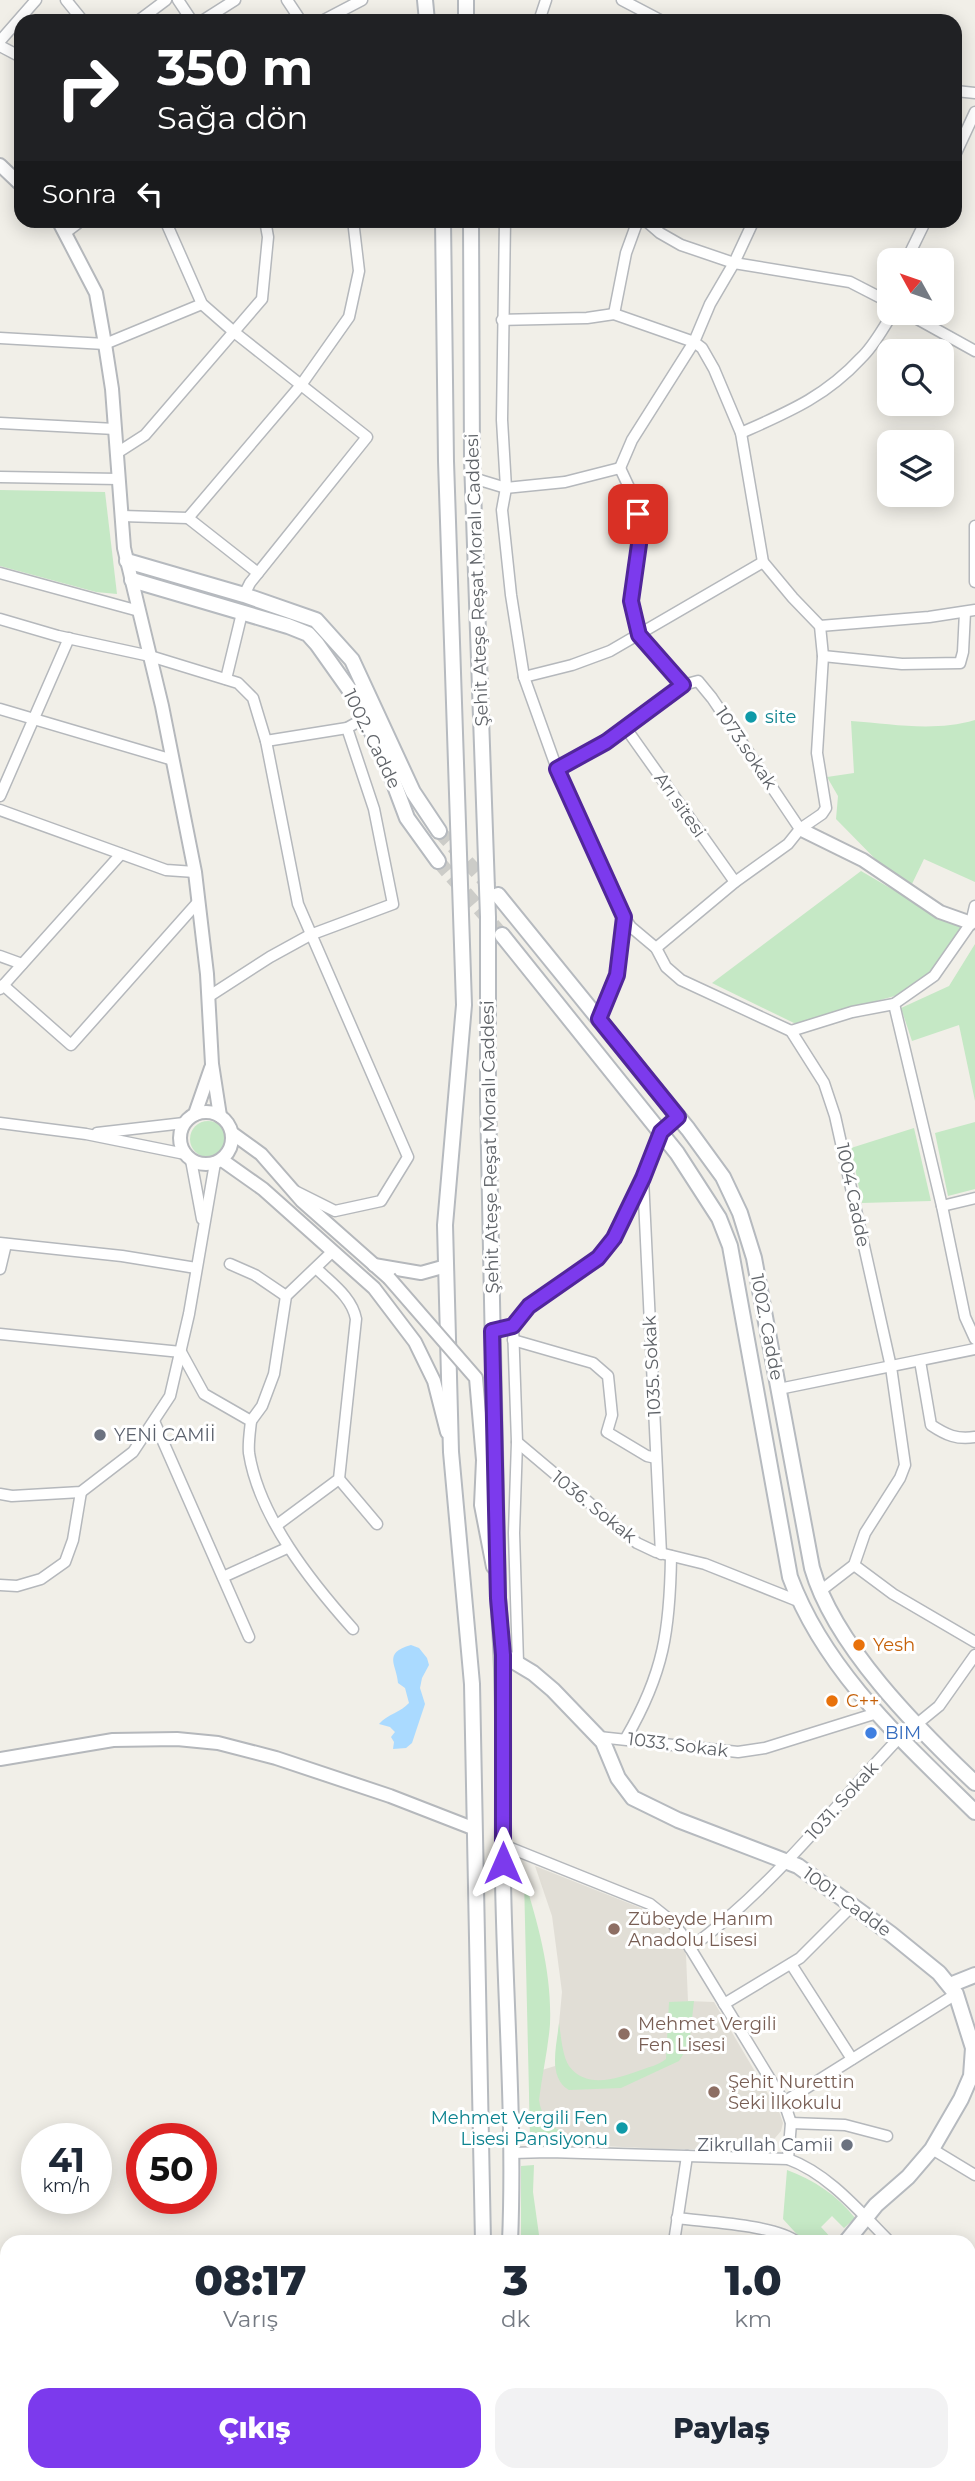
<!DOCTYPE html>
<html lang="tr">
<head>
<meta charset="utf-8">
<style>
	:root { --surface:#fff; --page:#f2f2f3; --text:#1f2937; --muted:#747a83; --accent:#7c3aed }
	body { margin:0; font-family:Montserrat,sans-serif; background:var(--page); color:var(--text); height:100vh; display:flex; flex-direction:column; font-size:26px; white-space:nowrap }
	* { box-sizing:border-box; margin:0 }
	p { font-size:23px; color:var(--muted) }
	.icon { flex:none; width:38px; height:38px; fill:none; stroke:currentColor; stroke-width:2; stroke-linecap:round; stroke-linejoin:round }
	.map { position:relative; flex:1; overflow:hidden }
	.drawer { position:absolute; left:0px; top:2235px; width:976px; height:247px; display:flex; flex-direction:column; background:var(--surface); border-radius:21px 21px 0 0; box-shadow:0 4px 18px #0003 }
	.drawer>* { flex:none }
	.banner { position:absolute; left:14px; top:14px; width:948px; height:214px; border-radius:21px; box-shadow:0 4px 18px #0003; background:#202124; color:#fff; overflow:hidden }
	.needle { width:46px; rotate:310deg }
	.tools { position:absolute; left:877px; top:248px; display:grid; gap:14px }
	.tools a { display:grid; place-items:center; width:77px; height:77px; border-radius:14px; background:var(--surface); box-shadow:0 4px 18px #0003; font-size:35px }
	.speed { position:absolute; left:21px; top:2123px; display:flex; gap:14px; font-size:35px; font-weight:700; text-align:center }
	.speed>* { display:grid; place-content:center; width:91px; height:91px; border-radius:50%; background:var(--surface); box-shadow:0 4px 18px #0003; line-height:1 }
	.speed small { font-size:18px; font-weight:400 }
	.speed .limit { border:10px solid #d22; background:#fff; color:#111 }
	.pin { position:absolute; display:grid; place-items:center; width:60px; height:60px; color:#fff; margin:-30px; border-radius:14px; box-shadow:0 4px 10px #0006 }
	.me { position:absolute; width:77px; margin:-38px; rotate:0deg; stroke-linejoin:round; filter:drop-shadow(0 0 5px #0008) }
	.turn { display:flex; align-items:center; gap:24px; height:147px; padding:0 28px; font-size:32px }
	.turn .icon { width:91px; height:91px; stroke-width:2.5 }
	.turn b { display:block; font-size:49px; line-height:60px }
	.then { display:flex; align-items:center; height:66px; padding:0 28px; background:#0003; gap:14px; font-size:26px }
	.eta { display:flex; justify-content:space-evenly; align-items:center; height:119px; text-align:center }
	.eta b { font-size:42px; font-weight:800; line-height:49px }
	.action { display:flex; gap:14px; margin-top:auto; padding:14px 28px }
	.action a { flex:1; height:80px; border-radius:21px; background:var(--accent); color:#fff; font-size:28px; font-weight:800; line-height:80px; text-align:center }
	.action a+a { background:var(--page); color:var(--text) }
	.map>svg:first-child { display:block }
</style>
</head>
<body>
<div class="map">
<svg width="975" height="2481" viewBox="0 0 975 2481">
	<rect width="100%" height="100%" fill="#f1efe8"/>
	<!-- education -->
	<path fill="#e1ded6" d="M535,1866l111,44 21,13 12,12 7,20 2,46 26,1 66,112 3,9 -2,8 -12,14 -10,4h-96l-119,-6 -11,-4 -3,-3 -1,-62 26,-8 7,-74 -10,-76z"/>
	<!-- green -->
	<g fill="#c5e8c5">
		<path d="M0,490l105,2 12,102 -21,-2 -96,-26z"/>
		<path d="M975,720v162l-51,-23 -13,27 -19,-10 -56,-57 2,-23 -11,-19 27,-4 -3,-52c42,3 83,11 124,-1z"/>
		<path d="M861,871l77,45 25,9 -34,49 -31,21 -102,29 -84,-41z"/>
		<path d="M975,944v157l-16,-76 -47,16 -11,-33 48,-22z"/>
		<circle cx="208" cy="1139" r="18"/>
		<path d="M975,1122v67l-27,7 -13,-63z"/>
		<path d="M914,1128l17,73 -69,2 -11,-55z"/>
		<path d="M524,1879c15,47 28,96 26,145 -2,26 -8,51 -11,76 4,28 27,33 49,46 -17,-1 -46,2 -58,-10z"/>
		<path d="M694,2001l-5,44 -10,16 -58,27 -52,2c-22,-13 -12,-45 -10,-67 2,12 3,32 10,43 18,24 49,12 72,4 8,-3 18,-5 25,-11l3,-57z"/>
		<path d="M534,2165l-1,27 7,50h-19v-76z"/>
		<path d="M787,2170c27,10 50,25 68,48l-11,10 -12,-12 -11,11 12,13 -2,2h-27l-21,-23z"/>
	</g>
	<!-- water -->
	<path fill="#aadaff" d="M411,1645l8,3 8,10 2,7 -7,13 -2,10 5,16 -13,39 -6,5 -13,1 1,-7 -3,-5 4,-5 -5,-5 -11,-3c9,-10 22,-12 30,-21l-4,-15 -7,-5c-1,-18 -16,-30 13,-38z"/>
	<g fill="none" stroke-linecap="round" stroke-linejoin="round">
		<!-- secondary-tunnel -->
		<g stroke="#ccccc8" stroke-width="14" stroke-dasharray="14 7" stroke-linecap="butt">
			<path d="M439,831l53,58"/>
			<path d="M438,861l64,74"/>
		</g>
		<!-- minor casing -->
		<g stroke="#b5b8bc" stroke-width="13">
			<g id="minor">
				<path d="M66,0l17,21"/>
				<path d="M178,0l14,21"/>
				<path d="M287,0l14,21"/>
				<path d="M622,0l40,21"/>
				<path d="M138,21l28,-21"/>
				<path d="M202,21l33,-21"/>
				<path d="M322,21l40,-21"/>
				<path d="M539,21l7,-21"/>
				<path d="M0,41l36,-41"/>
				<path d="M0,46l21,11"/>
				<path d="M956,91l19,2"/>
				<path d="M956,153l19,-41"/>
				<path d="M165,220l37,84 32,28 133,105 -117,146 -6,12"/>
				<path d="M505,220l-3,200 4,68 -4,22 9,85 13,82 33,92 67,148 7,10 25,21 10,19 15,13 110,51 61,-19 42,-8 40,-28 37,-53 4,-17"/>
				<path d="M645,220l15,13 21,12 53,18 116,19 35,18 4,5"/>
				<path d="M65,233l17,-13"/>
				<path d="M906,261l20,-41"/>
				<path d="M902,313l10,3 63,35"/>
				<path d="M614,314l12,-61 12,-33"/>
				<path d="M502,320l85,-2 27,-4 80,28 8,6 12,21 27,64 22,129 30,36 27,28 3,30 -6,97 9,55 -4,6 -22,15 -12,15 -53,38 -79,66"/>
				<path d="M0,338l105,6 97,-40"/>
				<path d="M0,423l115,6"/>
				<path d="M741,433c47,-21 84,-36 120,-75 13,-12 22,-30 32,-45"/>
				<path d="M117,453l28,-18 117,-136 6,-62 -3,-17"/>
				<path d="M620,468l12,-28 62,-98 16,-38 24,-41 20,-43"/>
				<path d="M620,468l14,30 7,32 -10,71 8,34 44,50"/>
				<path d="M0,477l119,2"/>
				<path d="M473,478l33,10 59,-6 55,-14"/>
				<path d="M122,516l66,2 113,-133 48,-68 10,-46 -6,-51"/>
				<path d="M188,518l70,55"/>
				<path d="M975,526v56"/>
				<path d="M0,573l139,38"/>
				<path d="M0,619l58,17 92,20 88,27 15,15 13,43 32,163 110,253 -27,44 -46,10 -40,-20"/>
				<path d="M820,626l109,-9 46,-7"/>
				<path d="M823,656l79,8 58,-1 3,-11 2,-40"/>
				<path d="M524,677l48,-12 38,-14 153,-89"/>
				<path d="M226,679l16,-66"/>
				<path d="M0,709l173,51"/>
				<path d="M625,727l110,155"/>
				<path d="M266,741l81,-13 18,-10"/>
				<path d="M557,769l48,-27 78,-57 15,-4 14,17 88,131"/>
				<path d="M0,796l69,-158"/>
				<path d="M0,810l166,60 29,2"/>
				<path d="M0,956l22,8"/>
				<path d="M3,985l68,60 127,-143"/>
				<path d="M0,989l121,-135"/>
				<path d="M208,997l62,-40 40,-22 83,-31 -19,-95 -27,-81"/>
				<path d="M894,1004l48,202 23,111 10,22"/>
				<path d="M599,1019l18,-44 5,-52 2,-6"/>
				<path d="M791,1031l33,52 11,33 56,251 14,98 -5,13 -35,55 -11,32 -35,27"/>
				<path d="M0,1123l86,11 99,20"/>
				<path d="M97,1133l87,-10"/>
				<path d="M191,1160l11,59"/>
				<path d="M643,1178l18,376"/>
				<path d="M942,1206l33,-8"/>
				<path d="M0,1243l122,13 74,12"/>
				<path d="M230,1264l25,11 31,21"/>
				<path d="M0,1269l6,-25"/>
				<path d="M513,1326l4,116 -3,91 4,130"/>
				<path d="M492,1331l21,-5 16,-21 69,-47 16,-20 29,-60 18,-46"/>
				<path d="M0,1334l181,18 23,42 47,27c-1,10 -3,22 -2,32 10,64 62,129 104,176"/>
				<path d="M513,1340l80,23 15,13 4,39 -5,17 40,24 9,2"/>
				<path d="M920,1361l11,64c15,10 26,15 44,12"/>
				<path d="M779,1389l196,-40"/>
				<path d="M154,1421l95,216"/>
				<path d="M251,1421l11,-15 12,-32 12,-78 47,-45"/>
				<path d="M517,1442l120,101 19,9 49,12 93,37"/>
				<path d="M339,1479l38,45"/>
				<path d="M0,1494l12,2 69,-4 52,-40 37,-56 19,-82 26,-151"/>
				<path d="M277,1525l62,-46 17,-160c-4,-22 -25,-36 -40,-51"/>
				<path d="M854,1565l39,29 82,48"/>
				<path d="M223,1577l64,-29"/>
				<path d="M0,1585l17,1 24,-7 24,-17 8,-22 8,-48"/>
				<path d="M917,1724l22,-18 36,-51"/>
				<path d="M599,1737l139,15 27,-4 112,-35"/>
				<path d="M626,1738c38,-65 44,-109 45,-182"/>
				<path d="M503,1845l147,59 20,16 11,13 103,169 7,21 -3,36"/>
				<path d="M690,1948c81,-59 141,-138 209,-210"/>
				<path d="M791,1964l61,95"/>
				<path d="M724,2004l76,-46 53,-53"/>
				<path d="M784,2102l172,-108"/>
				<path d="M791,2123l54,2 42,11"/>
				<path d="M932,2149l43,26"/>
				<path d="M512,2153l37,-1 239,7c41,15 72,53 102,83"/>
				<path d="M677,2218c29,4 99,7 120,24"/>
				<path d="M674,2242l13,-86"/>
				<path d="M970,2321l5,6"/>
				<path d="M970,2431l5,5"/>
				<path d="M970,2468l5,-3"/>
				<path d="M176,2474l1,7"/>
				<path d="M318,2474l2,7"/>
				<path d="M342,2474l6,7"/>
				<path d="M890,2474l10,7"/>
				<path d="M943,2481l13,-7"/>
			</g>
		</g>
		<!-- tertiary casing -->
		<g stroke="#b5b8bc" stroke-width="16">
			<g id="tertiary">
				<path d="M0,165l21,20"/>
				<path d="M58,220l38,73 9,51 7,45 12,159 38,158 33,166 12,102 5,90 8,52"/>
				<path d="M800,829l63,31 77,52 31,11"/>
				<circle cx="206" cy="1138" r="26"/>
				<path d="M195,1114l16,-46"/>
				<path d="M232,1133l29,21 41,47 87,77"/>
				<path d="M222,1160l41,29 111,99 41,54 19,39 13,51"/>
				<path d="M374,1265l47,8 25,-7"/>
				<path d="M483,1460l-2,45 12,62"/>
				<path d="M0,1759l113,-19 64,-1 41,4 58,15 114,38 85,33"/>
			</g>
		</g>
		<!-- secondary casing -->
		<g stroke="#b6babf" stroke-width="18">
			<g id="secondary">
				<path d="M425,0l2,21"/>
				<path d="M466,0v21"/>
				<path d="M443,220l3,241 18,544 -19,220 6,227 21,232 11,558"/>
				<path d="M471,220l1,240 16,457v185l10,496c8,94 4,188 5,282 2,121 12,241 7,362"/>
				<path d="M127,561l117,34 72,25 36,40 61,132 26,39"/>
				<path d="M132,580l156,46 20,8 9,10 39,55 30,63 21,56 31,43"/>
				<path d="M498,895l190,234 35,48 17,36 14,45 58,310c22,77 105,160 163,215"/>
				<path d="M502,935l175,218 42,65 11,28 60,331c35,95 115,166 185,235"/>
				<path d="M503,1655l30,18 20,17 50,52 15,36 15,20 45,22 120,46 93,68 48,39 17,21 17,54 -2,28 -10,23 -29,50 -24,28 -32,28 -30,37"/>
				<path d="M950,1985l25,-10"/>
				<path d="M840,2474l6,7"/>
				<path d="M411,2481l3,-7"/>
				<path d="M466,2481l2,-7"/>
				<path d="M752,2481l3,-7"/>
			</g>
		</g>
		<!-- trunk casing -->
		<g stroke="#f9ab00" stroke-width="19">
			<path id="trunk" d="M478,2474l2,7"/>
		</g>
		<!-- minor -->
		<use href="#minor" stroke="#fff" stroke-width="10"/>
		<!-- tertiary -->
		<use href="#tertiary" stroke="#fff" stroke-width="12"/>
		<!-- secondary -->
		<use href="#secondary" stroke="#fff" stroke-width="14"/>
		<!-- trunk -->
		<use href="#trunk" stroke="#feeaa1" stroke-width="16"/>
		<!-- tertiary-bridge casing -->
		<g stroke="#b5b8bc" stroke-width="16" stroke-linecap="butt">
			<path id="tertiary-bridge" d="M389,1278l87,100 7,82"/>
		</g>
		<!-- tertiary-bridge -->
		<use href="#tertiary-bridge" stroke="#fff" stroke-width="12"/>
	</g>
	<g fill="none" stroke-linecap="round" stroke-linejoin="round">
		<!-- route casing -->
		<g stroke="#51269a" stroke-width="18">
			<path id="route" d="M503,1863v-208l-5,-57 -6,-267 21,-5 16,-20 69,-48 16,-20 29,-60 18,-46 17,-15 -79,-98 18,-44 7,-58 -67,-148 49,-27 77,-57 -44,-50 -8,-34 10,-71 -3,-16"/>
		</g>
		<!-- route -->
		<use href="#route" stroke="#7c3aed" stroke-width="12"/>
	</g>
	<!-- markers -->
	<g fill="#0f9aa8" stroke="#fff" stroke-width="2.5">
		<circle cx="751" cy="717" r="7"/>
		<circle cx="622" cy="2128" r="7"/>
	</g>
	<g fill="#6b7280" stroke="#fff" stroke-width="2.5">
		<circle cx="100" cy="1435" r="7"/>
		<circle cx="847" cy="2145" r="7"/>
	</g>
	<g fill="#e8710a" stroke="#fff" stroke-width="2.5">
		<circle cx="859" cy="1645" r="7"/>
		<circle cx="832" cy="1701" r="7"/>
	</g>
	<circle fill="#3f7fe0" stroke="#fff" stroke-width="2.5" cx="871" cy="1733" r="7"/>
	<g fill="#8d6e63" stroke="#fff" stroke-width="2.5">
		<circle cx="614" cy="1929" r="7"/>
		<circle cx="624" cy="2034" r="7"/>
		<circle cx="714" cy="2092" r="7"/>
	</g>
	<g text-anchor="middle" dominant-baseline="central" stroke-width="6" stroke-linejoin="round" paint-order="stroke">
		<!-- street labels -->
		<g font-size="18" fill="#5f6368" stroke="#fff">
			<text transform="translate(477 580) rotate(-92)">Şehit Ateşe Reşat Moralı Caddesi</text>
			<text transform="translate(372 739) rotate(64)">1002. Cadde</text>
			<text transform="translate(746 748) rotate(56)">1073.sokak</text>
			<text transform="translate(680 805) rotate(55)">Arı sitesi</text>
			<text transform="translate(490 1147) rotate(-91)">Şehit Ateşe Reşat Moralı Caddesi</text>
			<text transform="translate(853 1195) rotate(78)">1004 Cadde</text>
			<text transform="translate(767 1327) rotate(79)">1002. Cadde</text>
			<text transform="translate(652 1366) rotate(-93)">1035. Sokak</text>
			<text transform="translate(594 1507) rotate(39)">1036. Sokak</text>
			<text transform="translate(678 1745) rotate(7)">1033. Sokak</text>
			<text transform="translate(842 1801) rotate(-48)">1031. Sokak</text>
			<text transform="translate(847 1902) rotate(36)">1001. Cadde</text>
		</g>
		<!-- culture labels -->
		<g font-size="18" fill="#0d838f" stroke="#fff" text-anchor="start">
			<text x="765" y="717">site</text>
			<text x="608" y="2118" text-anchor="end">Mehmet Vergili Fen<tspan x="608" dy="21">Lisesi Pansiyonu</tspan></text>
		</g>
		<!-- worship labels -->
		<g font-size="18" fill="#5b616d" stroke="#fff" text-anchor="start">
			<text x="114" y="1435">YENİ CAMİİ</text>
			<text x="833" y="2145" text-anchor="end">Zikrullah Camii</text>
		</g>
		<!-- food labels -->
		<g font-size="18" fill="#c56008" stroke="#fff" text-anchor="start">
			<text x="873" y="1645">Yesh</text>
			<text x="846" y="1701">C++</text>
		</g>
		<!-- shop labels -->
		<g font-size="18" fill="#366cbe" stroke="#fff" text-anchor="start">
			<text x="885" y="1733">BIM</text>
		</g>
		<!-- education labels -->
		<g font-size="18" fill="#785e54" stroke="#fff" text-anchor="start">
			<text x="628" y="1919">Zübeyde Hanım<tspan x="628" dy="21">Anadolu Lisesi</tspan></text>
			<text x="638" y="2024">Mehmet Vergili<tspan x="638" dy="21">Fen Lisesi</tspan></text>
			<text x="728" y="2082">Şehit Nurettin<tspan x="728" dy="21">Seki İlkokulu</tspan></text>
		</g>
	</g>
</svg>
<div class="tools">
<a><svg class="needle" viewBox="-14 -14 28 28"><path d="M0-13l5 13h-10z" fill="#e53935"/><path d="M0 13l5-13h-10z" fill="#747a83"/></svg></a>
<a><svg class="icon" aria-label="search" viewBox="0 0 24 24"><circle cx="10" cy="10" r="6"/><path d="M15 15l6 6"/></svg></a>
<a><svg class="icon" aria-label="layers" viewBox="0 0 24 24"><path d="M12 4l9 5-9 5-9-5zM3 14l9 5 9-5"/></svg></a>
</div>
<div class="speed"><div>41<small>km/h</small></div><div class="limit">50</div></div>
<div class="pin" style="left:638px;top:514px;background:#d93025"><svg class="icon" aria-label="arrive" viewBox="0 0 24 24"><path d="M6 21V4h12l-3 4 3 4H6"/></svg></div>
<svg class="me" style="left:503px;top:1863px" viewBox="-20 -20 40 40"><path d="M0-17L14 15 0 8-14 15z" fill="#7c3aed" stroke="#fff" stroke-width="4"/></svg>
<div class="banner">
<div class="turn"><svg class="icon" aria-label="right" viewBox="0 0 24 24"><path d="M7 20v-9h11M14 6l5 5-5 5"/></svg><div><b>350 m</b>Sağa dön</div></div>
<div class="then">Sonra<svg class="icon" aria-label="left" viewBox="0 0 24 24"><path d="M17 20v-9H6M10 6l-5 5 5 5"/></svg></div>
</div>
<section class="drawer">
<div class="eta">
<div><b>08:17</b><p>Varış</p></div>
<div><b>3</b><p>dk</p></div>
<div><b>1.0</b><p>km</p></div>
</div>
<div class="action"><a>Çıkış</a><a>Paylaş</a></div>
</section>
</div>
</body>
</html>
